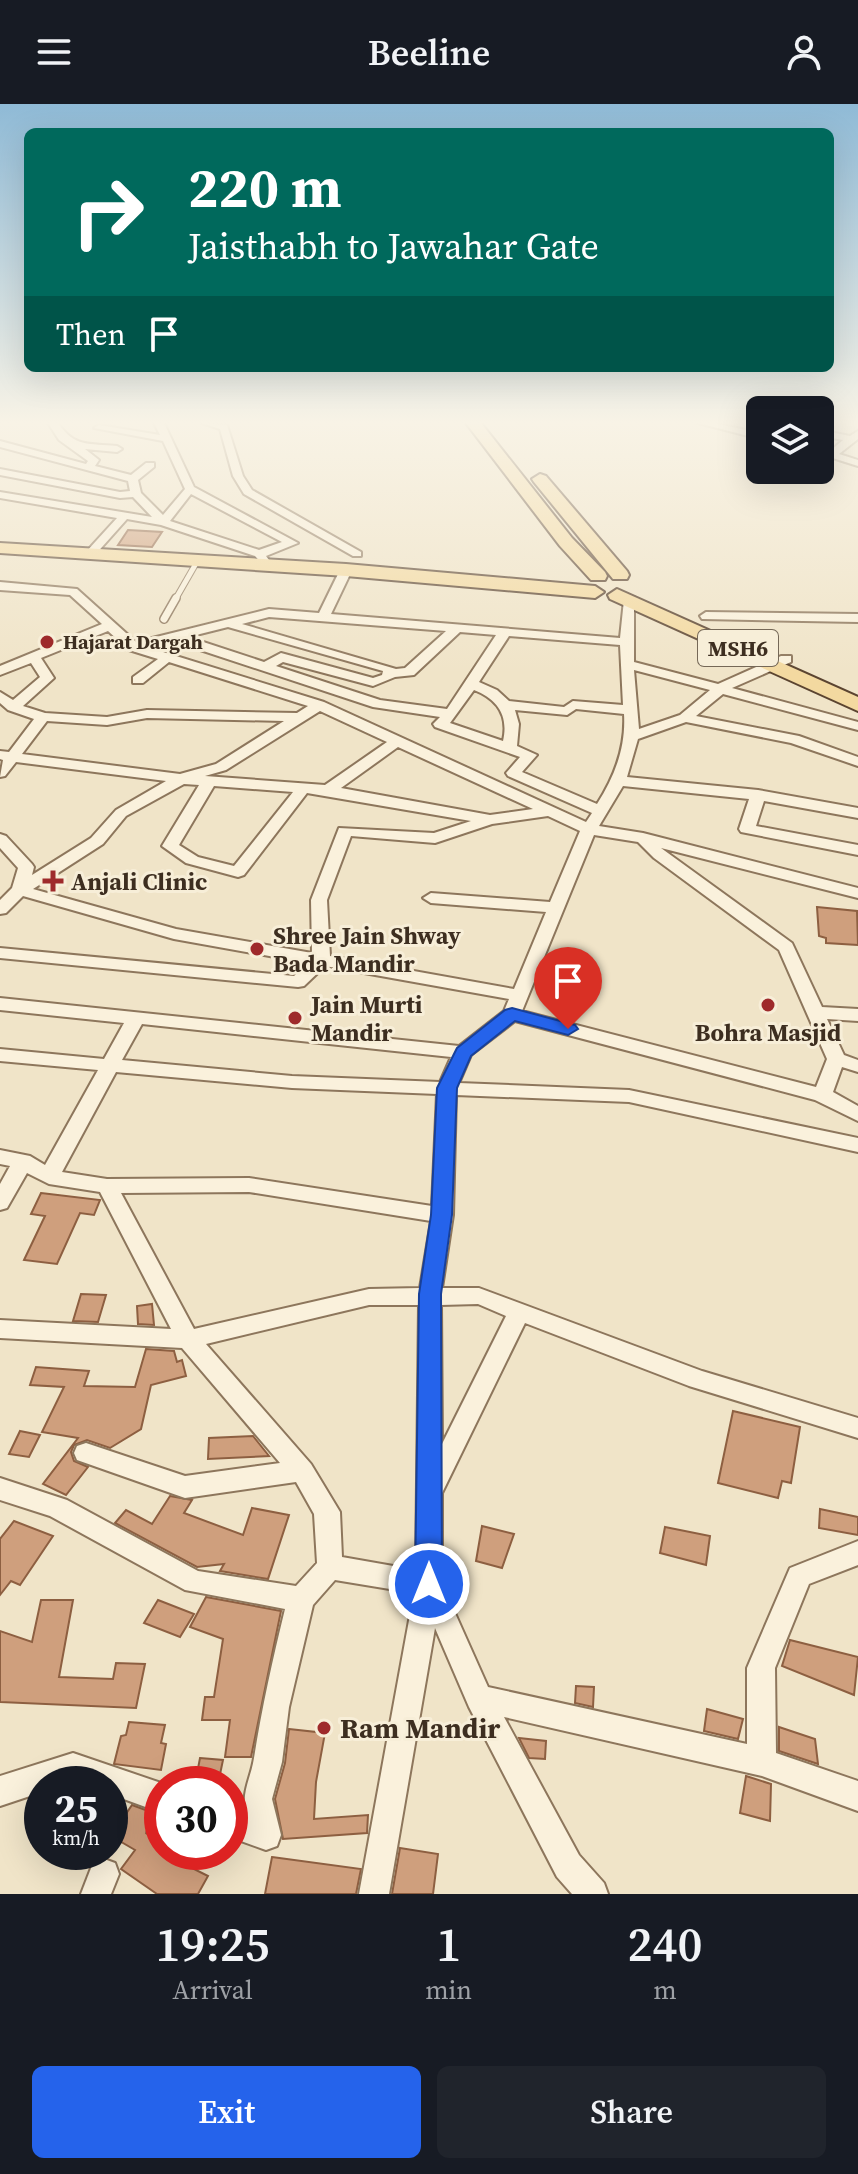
<!DOCTYPE html>
<html lang="en">
<head>
<meta charset="utf-8">
<style>
	:root { --surface:#171b24; --page:#20242c; --text:#f1f3f6; --muted:#9ea1a6; --accent:#2563eb }
	body { margin:0; font-family:"Source Serif 4",serif; background:var(--page); color:var(--text); height:100vh; display:flex; flex-direction:column; font-size:30px; white-space:nowrap }
	* { box-sizing:border-box; margin:0 }
	p { font-size:26px; color:var(--muted) }
	.icon { flex:none; width:44px; height:44px; fill:none; stroke:currentColor; stroke-width:2; stroke-linecap:round; stroke-linejoin:round }
	.map { position:relative; height:1790px; overflow:hidden }
	.sheet { display:flex; flex-direction:column; background:var(--surface); flex:1 }
	.sheet>* { flex:none }
	.guide { position:absolute; left:24px; top:24px; width:810px; height:244px; border-radius:12px; box-shadow:0 8px 32px #0002; background:#00695c; color:#fff; overflow:hidden }
	.buttons { position:absolute; left:746px; top:292px; display:grid; gap:16px }
	.buttons a { display:grid; place-items:center; width:88px; height:88px; border-radius:12px; background:var(--surface); box-shadow:0 8px 32px #0002; font-size:40px }
	.speed { position:absolute; left:24px; top:1662px; display:flex; gap:16px; font-size:40px; font-weight:700; text-align:center }
	.speed>* { display:grid; place-content:center; width:104px; height:104px; border-radius:50%; background:var(--surface); box-shadow:0 8px 32px #0002; line-height:1 }
	.speed small { font-size:20px; font-weight:400 }
	.speed .limit { border:12px solid #d22; background:#fff; color:#111 }
	.pin { position:absolute; display:grid; place-items:center; width:68px; height:68px; color:#fff; margin:-82px -34px; border-radius:50% 50% 50% 0; rotate:-45deg; box-shadow:0 0 8px #0007 }
	.pin .icon { rotate:45deg }
	.me { position:absolute; width:88px; margin:-44px; rotate:0deg; stroke-linejoin:round; filter:drop-shadow(0 0 6px #0008) }
	.turn { display:flex; align-items:center; gap:28px; height:168px; padding:0 32px; font-size:36px }
	.turn .icon { width:104px; height:104px; stroke-width:2.5 }
	.turn b { display:block; font-size:56px; line-height:68px }
	.then { display:flex; align-items:center; height:76px; padding:0 32px; background:#0003; gap:16px; font-size:30px }
	.eta { display:flex; justify-content:space-evenly; align-items:center; height:136px; text-align:center }
	.eta b { font-size:48px; font-weight:600; line-height:56px }
	.cta { display:flex; gap:16px; margin-top:auto; padding:16px 32px }
	.cta a { flex:1; height:92px; border-radius:12px; background:var(--accent); color:#fff; font-size:32px; font-weight:600; line-height:92px; text-align:center }
	.cta a+a { background:var(--page); color:var(--text) }
	header { display:flex; justify-content:space-between; align-items:center; height:104px; padding:0 32px; background:var(--surface); font-size:36px; font-weight:600 }
	.map>svg:first-child { display:block }
</style>
</head>
<body>
<header><svg class="icon" aria-label="menu" viewBox="0 0 24 24"><path d="M4 6h16M4 12h16M4 18h16"/></svg>Beeline<svg class="icon" aria-label="person" viewBox="0 0 24 24"><circle cx="12" cy="8" r="4"/><path d="M4 21q1-7 8-7t8 7"/></svg></header>
<div class="map">
<svg width="858" height="1790" viewBox="0 0 858 1790">
	<rect width="100%" height="100%" fill="#f0e4c8"/>
	<!-- building -->
	<g fill="#cf9f7d" stroke="#8d5f41" stroke-width="2">
		<path d="M128,426l34,2 -10,15 -34,-2z"/>
		<path d="M817,803l40,4 1,34 -32,-2v-5l-7,-2z"/>
		<path d="M41,1089l59,7 -6,15 -14,-2 -23,51 -33,-4 21,-44 -14,-2z"/>
		<path d="M81,1190l25,1 -8,27 -25,-1z"/>
		<path d="M152,1200l2,21 -16,-1 -1,-18z"/>
		<path d="M146,1245l28,2 3,11 5,-2 4,16 -35,9 -10,44 -31,19 -23,-8 -13,5 -3,7 3,9 14,6 -22,28 -23,-11 35,-46 -36,-6 22,-45 -34,-2 6,-18 53,4 -5,15 51,1z"/>
		<path d="M733,1307l67,16 -9,56 -9,-2 -4,17 -60,-15z"/>
		<path d="M20,1327l20,4 -11,22 -20,-3z"/>
		<path d="M253,1332l16,20 -61,3 1,-21z"/>
		<path d="M170,1392l22,4 -8,13 59,22 9,-27 37,7 -21,64 -48,-8 4,-7 -27,3 -82,-44 11,-13 26,14z"/>
		<path d="M820,1405l38,8v18l-39,-7z"/>
		<path d="M14,1417l39,15 -33,49 -9,-4 -11,14v-56z"/>
		<path d="M482,1422l32,8 -12,34 -26,-7z"/>
		<path d="M665,1423l45,9 -4,29 -46,-12z"/>
		<path d="M206,1493l75,14 -30,146h-26l5,-37h-28l3,-23h9l9,-58 -33,-12z"/>
		<path d="M41,1496h32l-14,77 54,2 3,-16 29,1 -9,44 -136,-6v-71l32,11z"/>
		<path d="M158,1496l36,14 -14,23 -36,-14z"/>
		<path d="M790,1536l68,17 -4,38 -72,-29z"/>
		<path d="M576,1582l18,1 -1,20 -18,-4z"/>
		<path d="M707,1605l36,10 -5,20 -34,-8z"/>
		<path d="M129,1618l36,3 -4,18 5,1 -5,26 -47,-6 7,-28 5,-1z"/>
		<path d="M779,1623l36,12 3,25 -39,-13z"/>
		<path d="M289,1625l36,4 -9,49 -2,37 54,-4 -1,18 -84,6 -8,-40 10,-36z"/>
		<path d="M519,1634l27,3 -1,18 -16,-1z"/>
		<path d="M200,1654l23,2 -5,24h-23z"/>
		<path d="M746,1672l25,8 -1,37 -30,-8z"/>
		<path d="M132,1701l19,7 -5,22 16,-18v37l46,23 -10,18h-41l-36,-25 14,-19 -24,-14z"/>
		<path d="M400,1744l38,6 -5,40h-41z"/>
		<path d="M272,1753l89,12 -5,25h-91z"/>
	</g>
	<g fill="none" stroke-linecap="round" stroke-linejoin="round">
		<!-- lane-far1 casing -->
		<g stroke="#8d765c" stroke-width="7">
			<path id="lane-far1" d="M175,496l23,-40"/>
		</g>
		<!-- lane casing -->
		<g stroke="#8d765c" stroke-width="10">
			<path id="lane" d="M164,515l12,-21"/>
		</g>
		<!-- street casing -->
		<g stroke="#8d765c" stroke-width="4">
			<g id="street">
				<path d="M48,319h10c17,25 31,20 59,23l5,3 -5,3 -32,-3 14,11 -4,6 36,9 15,-12h8v4l-16,13 3,13 22,22 22,-26 -22,-48 -69,-13 5,-3 61,10 -6,-12h10l30,64 104,56 -32,13 6,8 -6,4 -11,-12 -94,-31 -34,-6 -33,37h-8v-4l31,-34 -117,-20v-6l152,25 -19,-20 -13,1 -120,-23v-6l120,23 10,-1 -2,-10 -128,-34v-6l86,23 2,-3 -29,-21zM191,390l91,48 -23,8 -89,-29z"/>
				<path d="M202,319l25,2 16,51 9,14 109,62v4h-8l-109,-62 -11,-18 -13,-47z"/>
				<path d="M698,319h16l46,10v6z"/>
				<path d="M820,326l30,6 8,-5v8l-19,15 19,6v6l-38,-12v-6l10,3 13,-11 -23,-4z"/>
				<path d="M346,462l6,4 -21,44 289,24 4,-38 10,-3v65l84,22 63,-28h10v6l-59,26 126,34v8l-135,-36 -27,22 103,20 59,21v9l-67,-23 -105,-21 -48,17 -11,38 131,13 100,18v10l-94,-17 -8,25 102,19v10l-117,-23 -2,-3 10,-30 -126,-13 -24,40 44,7 215,55v10l-197,-50 131,95 30,64 36,2v12l-31,-2 17,36 14,5v12l-16,-5 -9,25 25,14v15l-43,-21 -300,-79 -44,34 -12,28 170,7 229,48v14l-229,-50 -173,-7 -3,120 -11,73h37l223,83 156,47v20l-169,-52 -164,-63 -83,170v91l46,103 259,57v-76l43,-100 68,-27v24l-49,19 -34,84 1,85 82,28v30l-96,-35 -258,-59 75,138 25,28 4,11h-36l-15,-17 -88,-170 -34,-79 -46,266h-30l55,-301 -79,-13 -22,25 -24,102 -7,55 -10,37 9,36 -4,11 -11,4 -36,-13v-30l16,6c-5,-21 5,-35 8,-55 8,-51 19,-100 31,-149l-100,-19 -135,-74 -50,-16v-22l67,22 131,71 98,15 21,-23 -3,-49 -18,-32 -111,16 -108,-38 -3,-7 3,-7 9,-3 99,33 95,-13 -98,-115 -182,-10v-18l171,9 -71,-137 -51,-8 -22,-11 -20,35 -7,2v-26l10,-18 -10,-2v-14l30,6 15,9 53,-95 -98,-9v-12l104,10 20,-36 -124,-13v-12l459,48 45,-35 5,-12 -184,-33 -21,20 -6,1 -298,-29v-10l294,28 14,-13 -134,-24 -151,-43 -17,17 -6,1v-14l12,-12 6,-20 -18,-20v-14l6,2 26,28 2,3 -2,8 59,-37 25,-28 50,-29 -150,-19 -11,14 -5,1 3,-17 -3,-1v-8l9,1 25,-33 -26,-9 -8,-7v-11l13,8 27,-23 -9,-14 -31,12v-9l102,-42 -32,-29 -70,-5v-8l77,7 59,53 133,-33 50,4 21,-43zM269,513l177,14 -41,37 -9,1 -154,-45zM228,523l155,44 -1,4 -9,3 -92,-25 -17,9 -76,-25zM108,527l21,19 29,9 -25,18v6h10l26,-21 139,44 -11,7 -150,-3 -40,7 -62,-4 -22,-7 31,-28 -13,-20zM460,528l36,3 -49,74 -67,-9 -104,-34 7,-4 90,24 22,-9 19,-2zM509,532l111,9 3,60 -50,-4 -9,6 -55,-6 -12,-11 -18,-8zM173,537l200,66 67,10 -7,7 2,3 85,30 -14,16 2,3 84,37 -6,9 -262,-120 -177,-55zM634,566l76,20 -30,25 -41,14zM474,586c23,9 35,25 29,51l-53,-18zM576,605l48,5c2,33 -9,62 -27,90l-75,-32 15,-17 -20,-9 2,-22 -4,-14 52,5zM320,607l67,31 -62,43 -120,-9 21,-6zM147,614l137,3 -68,43 -36,10 -158,-20 25,-33 60,4zM398,643l135,62 -43,6 -149,-27zM184,680l15,1 -37,61 24,17 52,14 6,-2 63,-82 164,28 -37,12 -95,-5 -28,72 1,53 -136,-24 -143,-40 70,-45 23,-28zM214,682l79,6 -59,74 -36,-9 -19,-12zM548,712l32,15 -30,71 -119,-9 -8,5 8,5 115,9 -32,77 -184,-33 -3,-56 24,-64 84,7 57,-19zM594,731l44,7 16,16 125,92 48,109 -11,28 -294,-76zM142,920l309,33 -11,25 -148,-6 -170,-16zM116,968l176,16 145,6 -5,112 -183,-28 -142,1 -45,-7zM249,1088l182,29 -11,67 -51,1 -175,40 -73,-136zM478,1200l28,12 -64,128 -1,-139zM369,1201h50l-3,265 -74,-13 -2,-45 -29,-48 -105,-120z"/>
				<path d="M706,508l152,2v8l-156,-3 -2,-3z"/>
				<path d="M73,1649l91,31 -2,29 -52,-19v-10l-37,-3 -31,3v8l-42,14v-30z"/>
				<path d="M104,1755l11,4 4,11 -8,20h-30l12,-31z"/>
			</g>
		</g>
		<!-- primary casing -->
		<g stroke="#5b4430" stroke-width="4">
			<g id="primary">
				<path d="M466,319h15l91,115 33,34 2,4 -2,4h-14l-31,-34z"/>
				<path d="M540,370l6,2 81,95 2,4 -2,4h-14l-79,-97 -2,-3z"/>
				<path d="M0,439l346,21 249,22 9,6 -9,6 -249,-22 -346,-23z"/>
				<path d="M617,485l241,108v14l-248,-112 -2,-4z"/>
			</g>
		</g>
		<!-- lane-far1 -->
		<use href="#lane-far1" stroke="#faf1dc" stroke-width="5"/>
		<!-- lane -->
		<use href="#lane" stroke="#faf1dc" stroke-width="7"/>
		<!-- street -->
		<use href="#street" fill="#faf1dc" fill-rule="evenodd"/>
		<!-- primary -->
		<use href="#primary" fill="#f3d9a0" fill-rule="evenodd"/>
	</g>
	<!-- sky -->
	<linearGradient id="sky" x2="0" y2="1"><stop stop-color="#8fbad6"/><stop offset="0.56" stop-color="#f8f3e6"/><stop offset="1" stop-color="#f8f3e6" stop-opacity="0"/></linearGradient>
	<rect width="858" height="569" fill="url(#sky)"/>
	<!-- route -->
	<path fill="#2563eb" stroke="#184099" stroke-width="2" d="M512,904l63,17 3,4 -10,6 -53,-14 -44,35 -14,32 -5,127 -11,79 1,290 -4,8 -9,4 -10,-4 -4,-8 4,-290 12,-79 6,-127 20,-40 48,-38z"/>
	<!-- markers -->
	<g fill="#9e2a2b" stroke="#f7eed8" stroke-width="3">
		<circle cx="47" cy="538" r="8"/>
		<path d="M49 765h8v8h8v8h-8v8h-8v-8h-8v-8h8z"/>
		<circle cx="257" cy="845" r="8"/>
		<circle cx="768" cy="901" r="8"/>
		<circle cx="295" cy="914" r="8"/>
		<circle cx="324" cy="1624" r="8"/>
	</g>
	<g text-anchor="middle" dominant-baseline="central" stroke-width="6" stroke-linejoin="round" paint-order="stroke">
		<!-- far-poi labels -->
		<g font-size="20" font-weight="bold" fill="#3d2e20" stroke="#f7eed8" text-anchor="start">
			<text x="63" y="538">Hajarat Dargah</text>
		</g>
		<!-- shield labels -->
		<rect fill="#f7eed8" stroke="#756857" stroke-width="2" x="698" y="526" width="80" height="36" rx="6"/>
		<g font-size="22" font-weight="bold" fill="#3d2e20">
			<text x="738" y="544">MSH6</text>
		</g>
		<!-- poi labels -->
		<g font-size="24" font-weight="bold" fill="#3d2e20" stroke="#f7eed8" text-anchor="start">
			<text x="71" y="777">Anjali Clinic</text>
			<text x="273" y="831">Shree Jain Shway<tspan x="273" dy="28">Bada Mandir</tspan></text>
			<text x="311" y="900">Jain Murti<tspan x="311" dy="28">Mandir</tspan></text>
			<text x="768" y="928" text-anchor="middle">Bohra Masjid</text>
		</g>
		<!-- near-poi labels -->
		<g font-size="28" font-weight="bold" fill="#3d2e20" stroke="#f7eed8" text-anchor="start">
			<text x="340" y="1624">Ram Mandir</text>
		</g>
	</g>
</svg>
<div class="buttons">
<a><svg class="icon" aria-label="layers" viewBox="0 0 24 24"><path d="M12 4l9 5-9 5-9-5zM3 14l9 5 9-5"/></svg></a>
</div>
<div class="speed"><div>25<small>km/h</small></div><div class="limit">30</div></div>
<div class="pin" style="left:568px;top:925px;background:#d93025"><svg class="icon" aria-label="arrive" viewBox="0 0 24 24"><path d="M6 21V4h12l-3 4 3 4H6"/></svg></div>
<svg class="me" style="left:429px;top:1480px" viewBox="-20 -20 40 40"><circle r="17" fill="#2563eb" stroke="#fff" stroke-width="3"/><path d="M0-11L8 9 0 5-8 9z" fill="#fff"/></svg>
<div class="guide">
<div class="turn"><svg class="icon" aria-label="right" viewBox="0 0 24 24"><path d="M7 20v-9h11M14 6l5 5-5 5"/></svg><div><b>220 m</b>Jaisthabh to Jawahar Gate</div></div>
<div class="then">Then<svg class="icon" aria-label="arrive" viewBox="0 0 24 24"><path d="M6 21V4h12l-3 4 3 4H6"/></svg></div>
</div>
</div>
<section class="sheet">
<div class="eta">
<div><b>19:25</b><p>Arrival</p></div>
<div><b>1</b><p>min</p></div>
<div><b>240</b><p>m</p></div>
</div>
<div class="cta"><a>Exit</a><a>Share</a></div>
</section>
</body>
</html>
